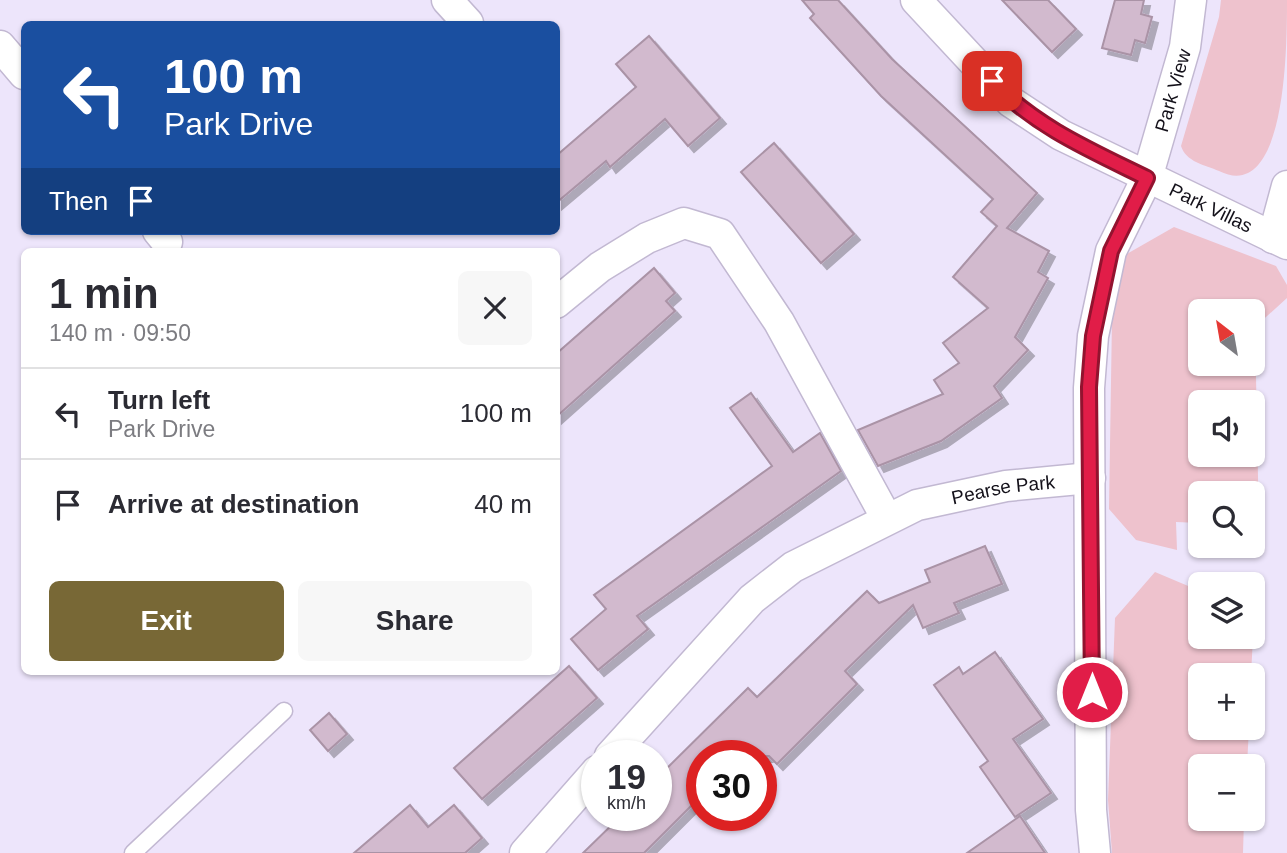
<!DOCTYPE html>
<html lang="en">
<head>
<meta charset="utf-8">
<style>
	:root { --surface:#fff; --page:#f7f7f7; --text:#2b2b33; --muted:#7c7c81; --line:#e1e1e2; --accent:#786836 }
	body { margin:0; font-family:Helvetica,sans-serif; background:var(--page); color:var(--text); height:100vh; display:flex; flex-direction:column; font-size:26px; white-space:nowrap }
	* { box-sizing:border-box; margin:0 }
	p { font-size:23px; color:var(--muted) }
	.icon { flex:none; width:38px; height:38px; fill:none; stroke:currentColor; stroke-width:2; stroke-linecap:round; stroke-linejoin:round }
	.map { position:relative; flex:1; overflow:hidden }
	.sheet { position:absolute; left:21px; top:248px; width:539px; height:427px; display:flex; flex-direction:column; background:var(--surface); border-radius:10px; box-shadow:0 2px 5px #0004 }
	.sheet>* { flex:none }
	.guide { position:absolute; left:21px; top:21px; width:539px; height:214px; border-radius:10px; box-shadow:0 2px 5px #0004; background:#1a4fa0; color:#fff; overflow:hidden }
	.needle { width:46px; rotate:329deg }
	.controls { position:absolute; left:1188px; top:299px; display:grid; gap:14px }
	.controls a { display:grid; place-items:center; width:77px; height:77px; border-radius:10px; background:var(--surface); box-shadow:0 2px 5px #0004; font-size:35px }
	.speed { position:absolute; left:581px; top:740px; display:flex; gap:14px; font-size:35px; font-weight:700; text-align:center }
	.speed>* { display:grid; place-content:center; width:91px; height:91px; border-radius:50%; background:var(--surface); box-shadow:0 2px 5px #0004; line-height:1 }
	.speed small { font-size:18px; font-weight:400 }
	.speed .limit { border:10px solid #d22; background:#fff; color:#111 }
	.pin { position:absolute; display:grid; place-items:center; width:60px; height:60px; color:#fff; margin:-30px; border-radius:14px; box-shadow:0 4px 10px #0006 }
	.me { position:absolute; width:77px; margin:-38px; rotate:0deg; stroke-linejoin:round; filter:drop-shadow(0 0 5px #0008) }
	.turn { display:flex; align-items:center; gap:24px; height:147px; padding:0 28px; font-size:32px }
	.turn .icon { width:91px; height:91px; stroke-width:2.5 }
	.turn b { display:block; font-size:49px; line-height:60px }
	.then { display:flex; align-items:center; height:66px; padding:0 28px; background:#0003; gap:14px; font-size:26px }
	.round { display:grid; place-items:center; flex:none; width:74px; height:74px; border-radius:10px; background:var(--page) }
	.summary { display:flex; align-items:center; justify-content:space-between; height:119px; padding:0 28px }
	h1 { font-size:42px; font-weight:700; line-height:52px }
	.cta { display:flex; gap:14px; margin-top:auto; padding:14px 28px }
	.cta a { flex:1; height:80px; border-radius:10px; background:var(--accent); color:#fff; font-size:28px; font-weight:700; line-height:80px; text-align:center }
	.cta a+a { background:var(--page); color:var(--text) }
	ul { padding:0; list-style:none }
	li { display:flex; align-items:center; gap:21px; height:91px; padding:0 28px; border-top:2px solid var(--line) }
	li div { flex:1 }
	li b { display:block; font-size:26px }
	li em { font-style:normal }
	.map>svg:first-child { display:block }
</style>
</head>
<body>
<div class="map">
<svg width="1287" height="853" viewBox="0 0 1287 853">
	<defs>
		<filter id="shadow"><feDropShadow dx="6" dy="6" stdDeviation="0" flood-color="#0004"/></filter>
	</defs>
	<rect width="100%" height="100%" fill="#ede5fb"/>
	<!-- green -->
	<g fill="#eec2cd" fill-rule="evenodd">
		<path d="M1221,0h66c0,44 0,205 -68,171 -14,-6 -33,-9 -38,-25l38,-129z"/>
		<path d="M1174,227l102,39 11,19v13l-32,29 4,200 -6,-1v-32h-53v29l-24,-1 1,28 -41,-10 -27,-31 3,-191 13,-63zM1200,312h53v52h-53zM1200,402h53v53h-53z"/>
		<path d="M1155,572l45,19v46h53l-2,38 -51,1v52h49l-2,38h-47v53h44l-1,34h-131l-4,-53 7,-182z"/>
	</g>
	<!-- building -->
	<g fill="#d2bace" stroke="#aa93a6" stroke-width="2" filter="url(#shadow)">
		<path d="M802,0h36l54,59 145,134 -30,35 42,23 -11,21 10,6 -33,59 13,13 -34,36 8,12 -61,43 -63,25 -20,-36 85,-36 -9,-14 25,-17 -16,-20 45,-35 -35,-31 44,-51 -16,-14 12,-13 -112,-103 -71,-78 4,-4z"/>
		<path d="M1002,0h46l28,29 -24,23z"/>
		<path d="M1115,0h29l-3,14 11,3 -7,26 -10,-3 -4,15 -29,-7z"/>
		<path d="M649,36l71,82 -32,28 -23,-27 -55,48 -4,-6 -50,42v-47l80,-69 -20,-23z"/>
		<path d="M774,143l80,91 -33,29 -80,-91z"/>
		<path d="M654,268l21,25 -9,8 9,10 -119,106v-63z"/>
		<path d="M751,393l42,59 27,-19 21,38 -204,145 11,13 -50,41 -27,-31 35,-30 -12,-14 178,-129 -42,-58z"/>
		<path d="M985,546l17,38 -48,19 5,10 -36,15 -10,-23 -68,66 12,13 -80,80 -8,-8h-67v39l-58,58h-61l38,-37h35v-37l92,-91 9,9 110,-106 12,12 51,-21 -5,-12z"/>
		<path d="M995,652l48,67 -30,20 38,54 -36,24 -35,-50 8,-6 -54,-76 25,-18 4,7z"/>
		<path d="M569,666l28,32 -115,101 -28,-31z"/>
		<path d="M329,713l18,21 -19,17 -18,-21z"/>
		<path d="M410,805l18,22 26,-22 28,33 -17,15h-111z"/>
		<path d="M1020,816l25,37h-78z"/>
	</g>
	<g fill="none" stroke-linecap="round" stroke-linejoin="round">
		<!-- service casing -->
		<g stroke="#c2b8d2" stroke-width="19">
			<path id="service" d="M133,853l151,-142"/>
		</g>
		<!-- minor casing -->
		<g stroke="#c2b8d2" stroke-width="33">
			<g id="minor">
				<path d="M447,0l21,23"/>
				<path id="s1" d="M916,0l95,102 50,33 226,109"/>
				<path d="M0,46l24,28"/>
				<path d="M158,231l9,11"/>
				<path d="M1273,238l14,-52"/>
				<path d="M556,303l44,-36 47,-29 37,-15 36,11 59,88 108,197"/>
				<path id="s2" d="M610,756l142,-157 41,-32 124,-62 89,-19 84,-8"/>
				<path d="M525,853l72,-82"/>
				<path id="s3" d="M1095,853l-4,-43 -2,-422 4,-52 18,-85 36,-73 38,-131 6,-47"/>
			</g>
		</g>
		<!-- service -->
		<use href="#service" stroke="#fff" stroke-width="16"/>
		<!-- minor -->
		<use href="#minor" stroke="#fff" stroke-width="30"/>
	</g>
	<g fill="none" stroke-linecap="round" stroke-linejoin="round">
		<!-- route casing -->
		<g stroke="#92132f" stroke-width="18">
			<path id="route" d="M992,81c42,45 100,70 155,97l-36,73 -18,85 -4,51 3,305"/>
		</g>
		<!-- route -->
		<use href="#route" stroke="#e11d48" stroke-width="12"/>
	</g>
	<g text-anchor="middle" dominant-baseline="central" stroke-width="6" stroke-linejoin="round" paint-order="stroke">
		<!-- street labels -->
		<g font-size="19" fill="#131019" stroke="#f7f6fb">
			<text stroke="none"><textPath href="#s3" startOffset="777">Park View</textPath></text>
			<text stroke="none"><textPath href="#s1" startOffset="366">Park Villas</textPath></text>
			<text stroke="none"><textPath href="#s2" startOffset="490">Pearse Park</textPath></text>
		</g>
	</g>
</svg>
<div class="controls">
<a><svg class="needle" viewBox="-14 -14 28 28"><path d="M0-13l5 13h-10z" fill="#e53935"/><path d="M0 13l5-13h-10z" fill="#7c7c81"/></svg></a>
<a><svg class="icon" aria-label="sound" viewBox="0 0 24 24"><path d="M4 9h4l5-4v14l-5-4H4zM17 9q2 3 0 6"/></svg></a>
<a><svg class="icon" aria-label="search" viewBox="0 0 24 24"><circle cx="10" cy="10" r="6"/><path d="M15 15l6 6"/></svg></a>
<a><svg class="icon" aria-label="layers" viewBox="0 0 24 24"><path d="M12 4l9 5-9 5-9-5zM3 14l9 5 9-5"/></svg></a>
<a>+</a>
<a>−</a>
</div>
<div class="speed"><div>19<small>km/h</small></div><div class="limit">30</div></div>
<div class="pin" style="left:992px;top:81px;background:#d93025"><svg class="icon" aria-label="arrive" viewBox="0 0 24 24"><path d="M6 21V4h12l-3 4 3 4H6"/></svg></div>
<svg class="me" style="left:1092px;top:692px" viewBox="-20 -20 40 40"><circle r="17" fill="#e11d48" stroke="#fff" stroke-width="3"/><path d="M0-11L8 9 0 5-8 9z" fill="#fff"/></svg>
<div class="guide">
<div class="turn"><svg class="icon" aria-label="left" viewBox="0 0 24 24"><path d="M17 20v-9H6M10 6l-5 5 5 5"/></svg><div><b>100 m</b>Park Drive</div></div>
<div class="then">Then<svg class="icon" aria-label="arrive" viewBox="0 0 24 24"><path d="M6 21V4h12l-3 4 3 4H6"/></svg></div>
</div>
<section class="sheet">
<div class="summary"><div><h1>1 min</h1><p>140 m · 09:50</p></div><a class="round"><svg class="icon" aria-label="close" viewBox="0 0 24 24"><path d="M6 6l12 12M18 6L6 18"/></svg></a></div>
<ul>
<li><svg class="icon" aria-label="left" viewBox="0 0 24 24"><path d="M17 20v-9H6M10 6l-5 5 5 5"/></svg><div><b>Turn left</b><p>Park Drive</p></div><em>100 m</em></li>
<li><svg class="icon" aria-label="arrive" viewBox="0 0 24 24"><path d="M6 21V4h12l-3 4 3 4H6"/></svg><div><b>Arrive at destination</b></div><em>40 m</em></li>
</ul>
<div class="cta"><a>Exit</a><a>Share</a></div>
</section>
</div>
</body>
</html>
